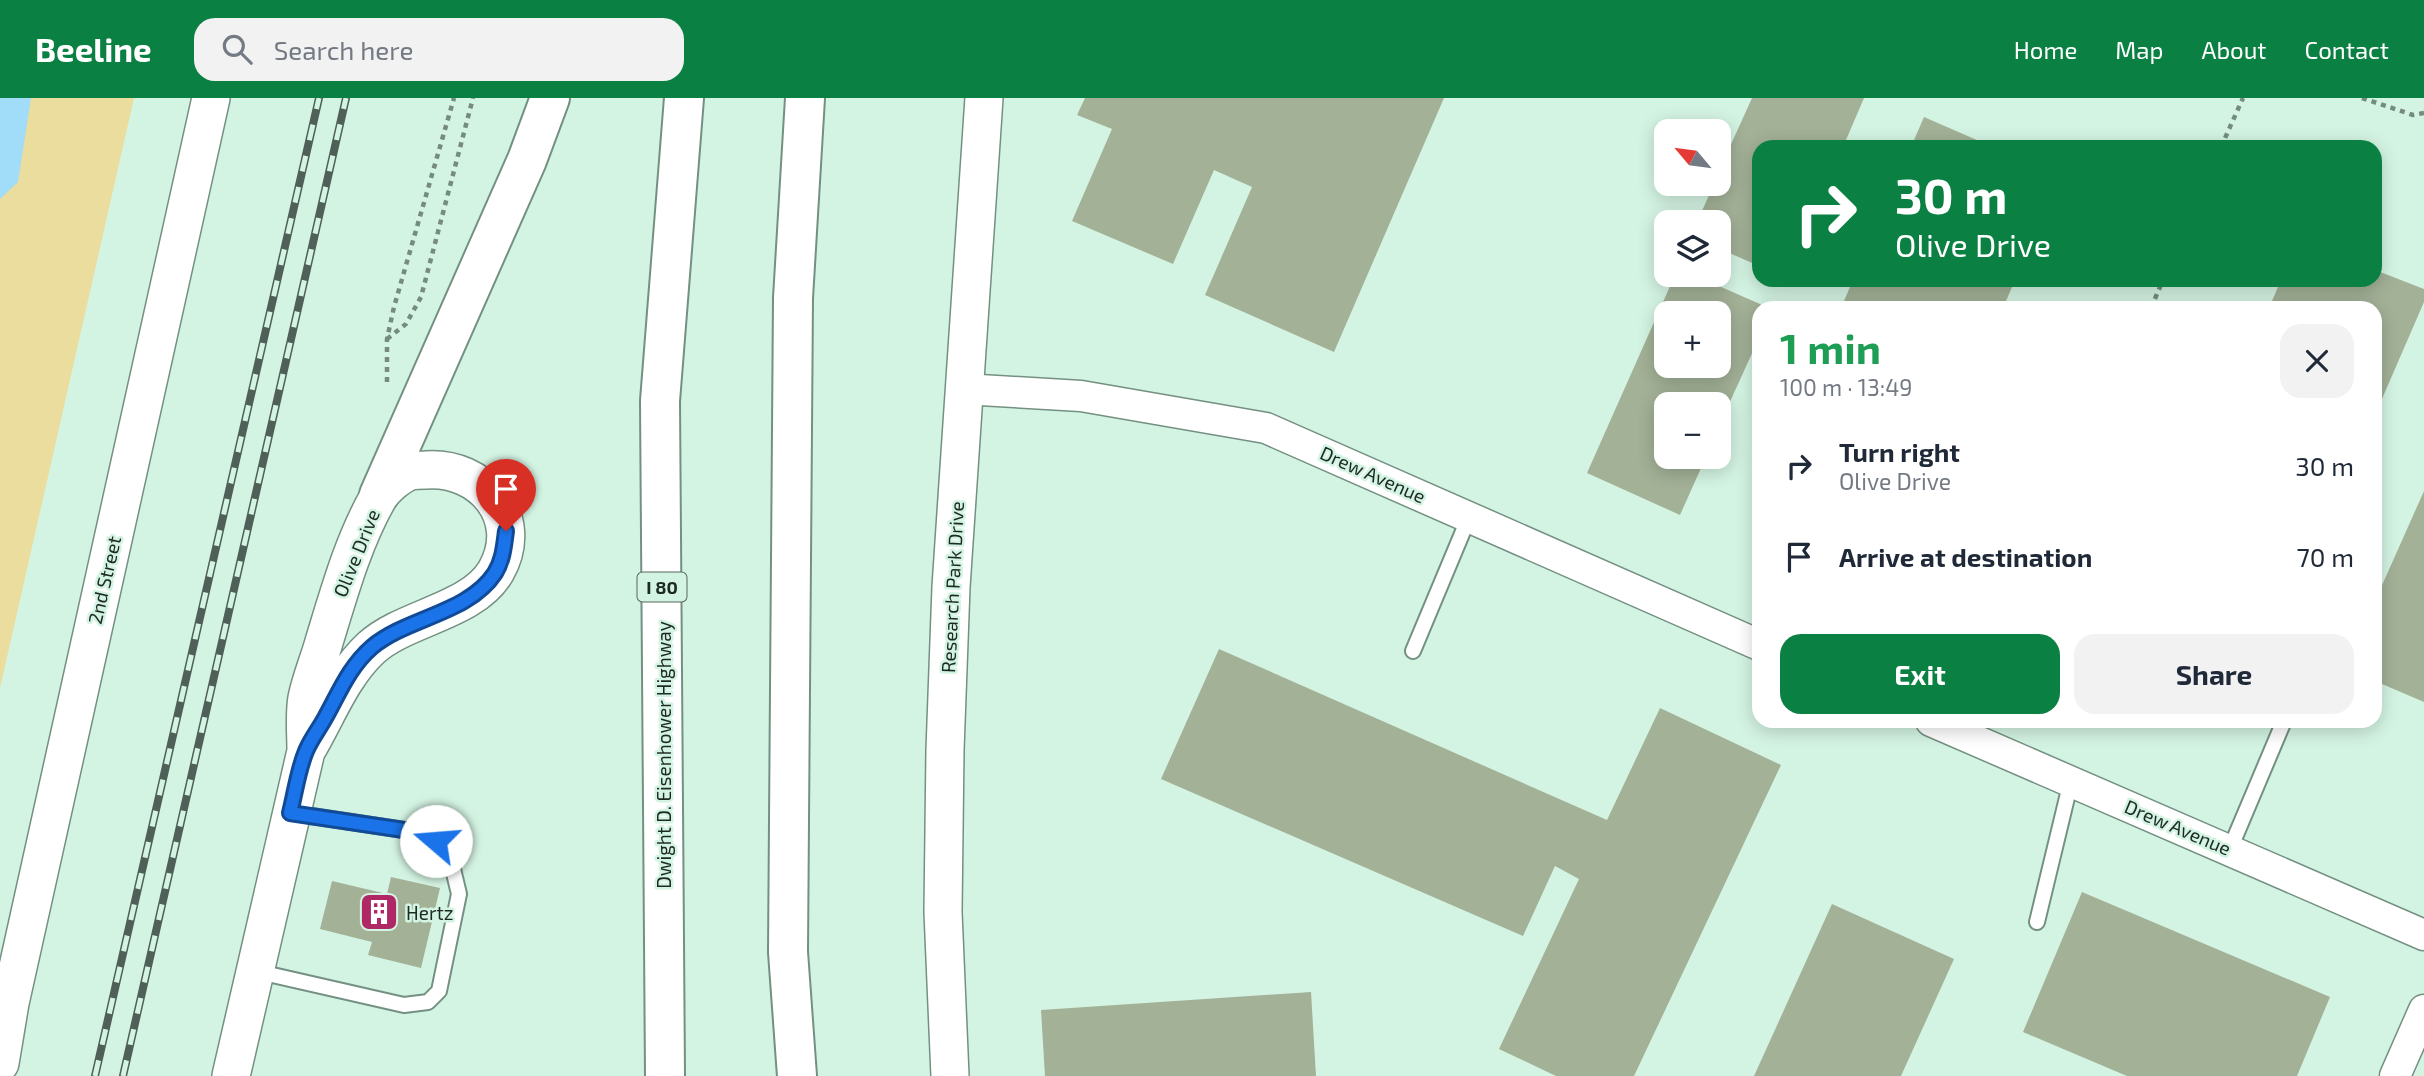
<!DOCTYPE html>
<html lang="en">
<head>
<meta charset="utf-8">
<style>
	:root { --surface:#fff; --page:#f2f2f3; --text:#1f2937; --muted:#747a83; --accent:#0b8043 }
	body { margin:0; font-family:"Exo 2",sans-serif; background:var(--page); color:var(--text); height:100vh; display:flex; flex-direction:column; font-size:26px; white-space:nowrap }
	* { box-sizing:border-box; margin:0 }
	p { font-size:23px; color:var(--muted) }
	.icon { flex:none; width:38px; height:38px; fill:none; stroke:currentColor; stroke-width:2; stroke-linecap:round; stroke-linejoin:round }
	.map { position:relative; flex:1; overflow:hidden }
	.details { position:absolute; left:1752px; top:203px; width:630px; height:427px; display:flex; flex-direction:column; background:var(--surface); border-radius:21px; box-shadow:0 4px 18px #0003 }
	.details>* { flex:none }
	.top-card { position:absolute; left:1752px; top:42px; width:630px; height:147px; border-radius:21px; box-shadow:0 4px 18px #0003; background:#0b8043; color:#fff; overflow:hidden }
	.needle { width:46px; rotate:299deg }
	.tools { position:absolute; left:1654px; top:21px; display:grid; gap:14px }
	.tools a { display:grid; place-items:center; width:77px; height:77px; border-radius:14px; background:var(--surface); box-shadow:0 4px 18px #0003; font-size:35px }
	.pin { position:absolute; display:grid; place-items:center; width:60px; height:60px; color:#fff; margin:-72px -30px; border-radius:50% 50% 50% 0; rotate:-45deg; box-shadow:0 0 7px #0007 }
	.pin .icon { rotate:45deg }
	.me { position:absolute; width:77px; margin:-38px; rotate:288deg; stroke-linejoin:round; filter:drop-shadow(0 0 5px #0008) }
	.turn { display:flex; align-items:center; gap:24px; height:147px; padding:0 28px; font-size:32px }
	.turn .icon { width:91px; height:91px; stroke-width:2.5 }
	.turn b { display:block; font-size:49px; line-height:60px }
	.round { display:grid; place-items:center; flex:none; width:74px; height:74px; border-radius:21px; background:var(--page) }
	.overview { display:flex; align-items:center; justify-content:space-between; height:119px; padding:0 28px }
	h1 { font-size:42px; font-weight:700; line-height:52px; color:#1e9e55 }
	.action { display:flex; gap:14px; margin-top:auto; padding:14px 28px }
	.action a { flex:1; height:80px; border-radius:21px; background:var(--accent); color:#fff; font-size:28px; font-weight:700; line-height:80px; text-align:center }
	.action a+a { background:var(--page); color:var(--text) }
	ul { padding:0; list-style:none }
	li { display:flex; align-items:center; gap:21px; height:91px; padding:0 28px }
	li div { flex:1 }
	li b { display:block; font-size:26px }
	li em { font-style:normal }
	header { display:flex; align-items:center; gap:42px; box-sizing:border-box; height:98px; padding:0 35px; background:var(--accent); color:#fff }
	header strong { font-size:33px }
	nav { display:flex; gap:38px; margin-inline-start:auto; font-size:24px }
	.search { width:490px; height:63px; background:var(--page); display:flex; align-items:center; gap:18px; box-sizing:border-box; padding:0 24px; border-radius:21px; color:var(--muted); font-size:26px }
	.map>svg:first-child { display:block }
</style>
</head>
<body>
<header>
<strong>Beeline</strong>
<div class="search"><svg class="icon" aria-label="search" viewBox="0 0 24 24"><circle cx="10" cy="10" r="6"/><path d="M15 15l6 6"/></svg>Search here</div>
<nav><a>Home</a><a>Map</a><a>About</a><a>Contact</a></nav>
</header>
<div class="map">
<svg width="2424" height="978" viewBox="0 0 2424 978">
	<rect width="100%" height="100%" fill="#d4f4e3"/>
	<!-- green -->
	<path fill="#ebdd9d" d="M0,0h134l-134,590z"/>
	<!-- water -->
	<path fill="#a1dcf8" d="M0,0h31l-13,84 -18,17z"/>
	<!-- building -->
	<g fill="#a3b197" fill-rule="evenodd">
		<path d="M1085,0h359l-110,254 -129,-57 47,-108 -38,-17 -41,94 -101,-43 40,-92 -35,-14z"/>
		<path d="M1752,0h112l-21,49h-84v119l-41,-18v-26h-21l17,-38h4v-11z"/>
		<path d="M1924,19l69,30h-82z"/>
		<path d="M2375,172l49,19v13l-49,113v-107h-106l12,-28h94z"/>
		<path d="M1675,177h19l75,33h-10v30l-41,90v-24h-52v53h40l-26,58 -93,-42zM1666,215h52v53h-52z"/>
		<path d="M1853,182h162l-12,28h-162z"/>
		<path d="M2424,393v211l-49,-21v-80z"/>
		<path d="M1219,551l388,171 53,-112 121,57 -147,311h-78l-57,-27 80,-170 -24,-13 -32,70 -362,-157z"/>
		<path d="M391,779l49,11 -19,80 -53,-13 4,-13 -52,-13 12,-48 55,13z"/>
		<path d="M2082,794l248,105 -33,79h-170l-104,-44z"/>
		<path d="M1832,806l122,55 -53,117h-147z"/>
		<path d="M1311,894l5,84h-271l-4,-66z"/>
	</g>
	<g fill="none" stroke-linecap="round" stroke-linejoin="round">
		<!-- service casing -->
		<g stroke="#749082" stroke-width="18">
			<g id="service">
				<path d="M1413,553l56,-134"/>
				<path d="M2230,751l54,-128"/>
				<path d="M2037,824l34,-141"/>
				<path d="M255,873l149,34 24,-3 11,-11 20,-97 -11,-46 -24,-15 -132,-20"/>
			</g>
		</g>
		<!-- minor casing -->
		<g stroke="#749082" stroke-width="33">
			<g id="minor">
				<path d="M963,291l118,7 185,32 493,217"/>
				<path d="M1931,623l493,214"/>
				<path d="M2395,978l29,-66"/>
			</g>
		</g>
		<!-- tertiary casing -->
		<g stroke="#749082" stroke-width="40">
			<g id="tertiary">
				<path d="M0,965l10,-60 201,-905"/>
				<path d="M231,978l75,-325c0,-18 -2,-37 1,-53 4,-19 12,-38 17,-56 15,-49 29,-100 54,-144 6,-10 21,-23 32,-27 5,-1 11,-1 16,-1 56,-4 100,48 70,101 -24,41 -91,46 -125,77 -30,28 -44,68 -65,103"/>
				<path d="M950,978l-7,-164 2,-162 6,-163 33,-489"/>
			</g>
		</g>
		<!-- motorway casing -->
		<g stroke="#749082" stroke-width="42">
			<g id="motorway">
				<path d="M379,397l148,-335 23,-62"/>
				<path d="M665,978l-5,-675 24,-303"/>
				<path d="M797,978l-9,-124 5,-654 12,-200"/>
			</g>
		</g>
		<!-- path -->
		<g stroke="#758b80" stroke-width="4.5" stroke-dasharray="5 5" stroke-linecap="butt">
			<path d="M2362,0l51,17 11,-2"/>
			<path d="M2221,49l22,-49"/>
			<path d="M2151,210l12,-28"/>
			<path d="M387,241l19,-15 15,-27 52,-199"/>
			<path d="M387,284v-43l7,-32 60,-209"/>
		</g>
		<!-- service -->
		<use href="#service" stroke="#fff" stroke-width="14"/>
		<!-- minor -->
		<use href="#minor" stroke="#fff" stroke-width="30"/>
		<!-- tertiary -->
		<use href="#tertiary" stroke="#fff" stroke-width="37"/>
		<!-- motorway -->
		<use href="#motorway" stroke="#fff" stroke-width="38"/>
		<!-- rail casing -->
		<g stroke="#4e6057" stroke-width="8">
			<g id="rail">
				<path d="M95,978l224,-978"/>
				<path d="M123,978l223,-978"/>
			</g>
		</g>
		<!-- rail -->
		<use href="#rail" stroke="#d4f4e3" stroke-width="5" stroke-dasharray="16" stroke-linecap="butt"/>
	</g>
	<g fill="none" stroke-linecap="round" stroke-linejoin="round">
		<!-- route casing -->
		<g stroke="#114b97" stroke-width="18">
			<path id="route" d="M436,743l-12,-8 -134,-20c5,-20 8,-43 16,-62 5,-12 13,-22 19,-33 14,-25 24,-51 47,-71 36,-30 96,-33 123,-74 8,-13 9,-27 11,-42"/>
		</g>
		<!-- route -->
		<use href="#route" stroke="#1a73e8" stroke-width="12"/>
	</g>
	<!-- icons -->
	<defs>
		<g id="building-square" transform="scale(2.0125)"><rect x="-9" y="-9" width="18" height="18" rx="4" fill="#b02766" stroke="#d4f4e3"/><path d="M-4-6H4V6H1V3H-1V6H-4ZM-2.5-4.3h1.7v1.8h-1.7ZM.8-4.3h1.7v1.8H.8ZM-2.5-1h1.7V.8h-1.7ZM.8-1h1.7V.8H.8Z" fill="#fff"/></g>
	</defs>
	<g fill-rule="evenodd">
		<use href="#building-square" x="379" y="814"/>
	</g>
	<g text-anchor="middle" dominant-baseline="central" stroke-width="5" stroke-linejoin="round" paint-order="stroke">
		<!-- shield labels -->
		<rect fill="#d4f4e3" stroke="#54665d" stroke-width="2" x="637.5" y="474.5" width="49" height="29" rx="5"/>
		<g font-size="18" font-weight="bold" fill="#1d2923">
			<text x="662" y="489">I 80</text>
		</g>
		<!-- street labels -->
		<g font-size="19" fill="#1d2923" stroke="#d4f4e3">
			<text transform="translate(1373 376) rotate(24)">Drew Avenue</text>
			<text transform="translate(356 455) rotate(-68)">Olive Drive</text>
			<text transform="translate(104 482) rotate(-77)">2nd Street</text>
			<text transform="translate(952 489) rotate(-87)">Research Park Drive</text>
			<text transform="translate(663 657) rotate(-90)">Dwight D. Eisenhower Highway</text>
			<text transform="translate(2178 729) rotate(23)">Drew Avenue</text>
		</g>
		<!-- poi labels -->
		<g font-size="19" fill="#1d2923" stroke="#d4f4e3" text-anchor="start">
			<text x="406" y="814">Hertz</text>
		</g>
	</g>
</svg>
<div class="tools">
<a><svg class="needle" viewBox="-14 -14 28 28"><path d="M0-13l5 13h-10z" fill="#e53935"/><path d="M0 13l5-13h-10z" fill="#747a83"/></svg></a>
<a><svg class="icon" aria-label="layers" viewBox="0 0 24 24"><path d="M12 4l9 5-9 5-9-5zM3 14l9 5 9-5"/></svg></a>
<a>+</a>
<a>−</a>
</div>
<div class="pin" style="left:506px;top:433px;background:#d93025"><svg class="icon" aria-label="arrive" viewBox="0 0 24 24"><path d="M6 21V4h12l-3 4 3 4H6"/></svg></div>
<svg class="me" style="left:436px;top:743px" viewBox="-20 -20 40 40"><circle r="19" fill="#fff"/><path d="M0-13L10 11 0 6-10 11z" fill="#1a73e8"/></svg>
<div class="top-card">
<div class="turn"><svg class="icon" aria-label="right" viewBox="0 0 24 24"><path d="M7 20v-9h11M14 6l5 5-5 5"/></svg><div><b>30 m</b>Olive Drive</div></div>
</div>
<section class="details">
<div class="overview"><div><h1>1 min</h1><p>100 m · 13:49</p></div><a class="round"><svg class="icon" aria-label="close" viewBox="0 0 24 24"><path d="M6 6l12 12M18 6L6 18"/></svg></a></div>
<ul>
<li><svg class="icon" aria-label="right" viewBox="0 0 24 24"><path d="M7 20v-9h11M14 6l5 5-5 5"/></svg><div><b>Turn right</b><p>Olive Drive</p></div><em>30 m</em></li>
<li><svg class="icon" aria-label="arrive" viewBox="0 0 24 24"><path d="M6 21V4h12l-3 4 3 4H6"/></svg><div><b>Arrive at destination</b></div><em>70 m</em></li>
</ul>
<div class="action"><a>Exit</a><a>Share</a></div>
</section>
</div>
</body>
</html>
